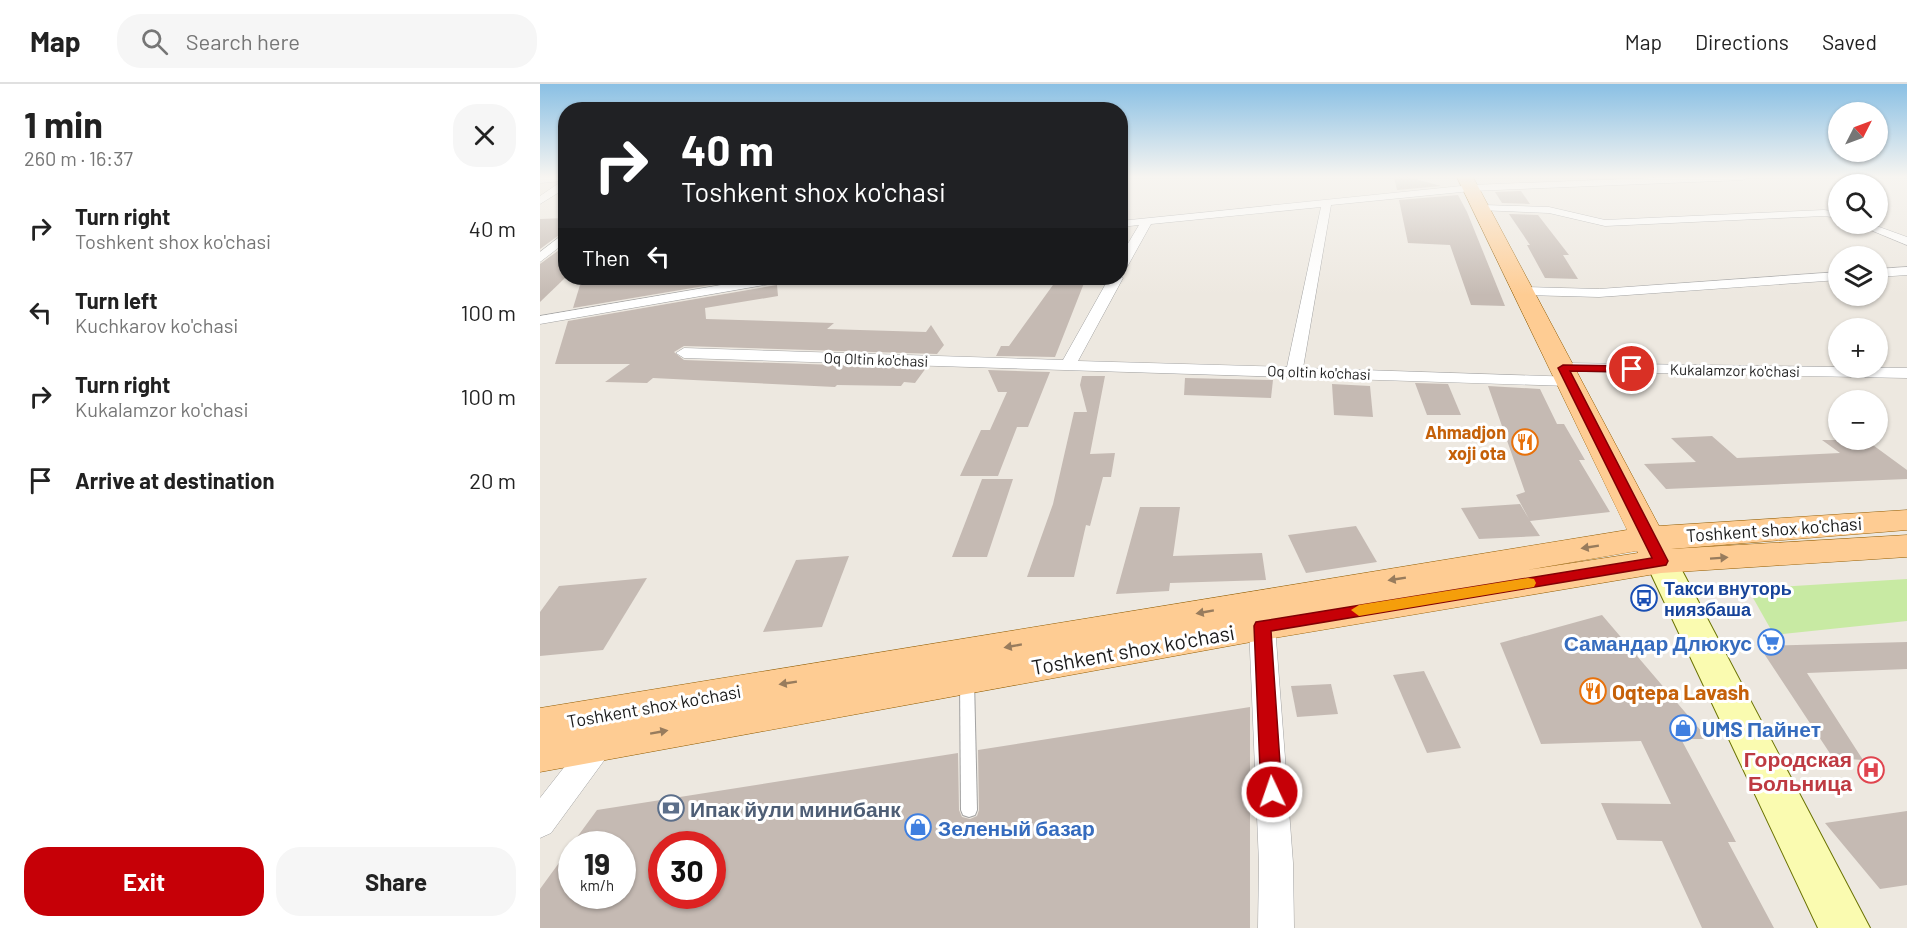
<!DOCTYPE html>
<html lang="en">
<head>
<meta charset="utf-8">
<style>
	:root { --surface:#fff; --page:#f6f6f6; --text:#222; --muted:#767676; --line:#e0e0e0; --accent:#c60007 }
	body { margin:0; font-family:Barlow,sans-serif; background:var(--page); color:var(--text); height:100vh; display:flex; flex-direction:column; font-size:22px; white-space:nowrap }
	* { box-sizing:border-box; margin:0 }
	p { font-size:20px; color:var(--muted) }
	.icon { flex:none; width:33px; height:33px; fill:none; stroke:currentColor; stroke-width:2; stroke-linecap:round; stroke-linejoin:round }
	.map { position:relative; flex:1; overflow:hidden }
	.drawer { display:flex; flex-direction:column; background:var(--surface); width:540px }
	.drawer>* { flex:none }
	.guide { position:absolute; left:18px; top:18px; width:570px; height:183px; border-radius:24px; box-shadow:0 2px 4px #0004; background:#202124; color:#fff; overflow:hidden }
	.needle { width:39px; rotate:48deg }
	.fabs { position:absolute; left:1288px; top:18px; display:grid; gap:12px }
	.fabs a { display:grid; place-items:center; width:60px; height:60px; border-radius:50%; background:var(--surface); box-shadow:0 2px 4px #0004; font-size:30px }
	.speed { position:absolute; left:18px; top:747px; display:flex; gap:12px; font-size:30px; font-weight:700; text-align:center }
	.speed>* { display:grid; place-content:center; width:78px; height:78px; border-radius:50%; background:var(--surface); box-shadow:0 2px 4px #0004; line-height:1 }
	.speed small { font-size:15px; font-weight:400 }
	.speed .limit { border:9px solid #d22; background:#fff; color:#111 }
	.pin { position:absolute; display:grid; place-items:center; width:51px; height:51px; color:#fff; margin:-26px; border:3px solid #fff; border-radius:50%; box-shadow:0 2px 6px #0007 }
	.me { position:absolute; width:66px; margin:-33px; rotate:357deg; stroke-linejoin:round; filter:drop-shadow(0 0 4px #0008) }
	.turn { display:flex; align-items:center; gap:21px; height:126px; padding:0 24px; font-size:27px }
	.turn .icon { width:78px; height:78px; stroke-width:2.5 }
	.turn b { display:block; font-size:42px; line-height:51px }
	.then { display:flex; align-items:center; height:57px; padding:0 24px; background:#0003; gap:12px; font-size:22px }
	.round { display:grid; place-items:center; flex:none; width:63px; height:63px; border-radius:24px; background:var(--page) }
	.head { display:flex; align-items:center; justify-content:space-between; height:102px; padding:0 24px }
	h1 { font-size:36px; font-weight:700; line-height:45px }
	.cta { display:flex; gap:12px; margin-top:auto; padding:12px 24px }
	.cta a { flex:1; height:69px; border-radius:24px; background:var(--accent); color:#fff; font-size:24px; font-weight:700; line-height:69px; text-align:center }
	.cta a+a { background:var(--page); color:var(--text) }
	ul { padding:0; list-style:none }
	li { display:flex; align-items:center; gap:18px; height:84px; padding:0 24px }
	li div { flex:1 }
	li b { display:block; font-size:22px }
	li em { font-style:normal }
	header { display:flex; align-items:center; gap:36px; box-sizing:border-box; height:84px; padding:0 30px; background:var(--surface); border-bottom:2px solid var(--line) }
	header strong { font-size:28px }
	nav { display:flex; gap:33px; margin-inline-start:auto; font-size:21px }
	.search { width:420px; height:54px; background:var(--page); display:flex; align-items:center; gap:15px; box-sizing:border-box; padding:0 21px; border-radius:24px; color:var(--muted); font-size:22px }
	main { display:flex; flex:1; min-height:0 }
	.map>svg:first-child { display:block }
</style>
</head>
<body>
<header>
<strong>Map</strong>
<div class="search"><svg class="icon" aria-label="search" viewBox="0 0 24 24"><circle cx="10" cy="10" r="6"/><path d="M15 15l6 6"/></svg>Search here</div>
<nav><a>Map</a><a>Directions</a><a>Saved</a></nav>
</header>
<main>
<section class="drawer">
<div class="head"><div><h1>1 min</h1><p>260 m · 16:37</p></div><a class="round"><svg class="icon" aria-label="close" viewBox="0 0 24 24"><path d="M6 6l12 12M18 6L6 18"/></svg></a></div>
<ul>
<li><svg class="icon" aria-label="right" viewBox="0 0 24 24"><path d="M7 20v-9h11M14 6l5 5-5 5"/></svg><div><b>Turn right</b><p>Toshkent shox ko'chasi</p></div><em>40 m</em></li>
<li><svg class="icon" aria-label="left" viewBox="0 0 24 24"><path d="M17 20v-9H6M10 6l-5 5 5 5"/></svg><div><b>Turn left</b><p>Kuchkarov ko'chasi</p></div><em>100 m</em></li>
<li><svg class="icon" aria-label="right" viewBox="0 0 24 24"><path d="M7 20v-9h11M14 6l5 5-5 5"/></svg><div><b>Turn right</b><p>Kukalamzor ko'chasi</p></div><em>100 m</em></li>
<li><svg class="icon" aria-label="arrive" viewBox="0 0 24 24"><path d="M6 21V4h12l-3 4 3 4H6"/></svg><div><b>Arrive at destination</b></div><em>20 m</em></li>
</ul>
<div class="cta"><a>Exit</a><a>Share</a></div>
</section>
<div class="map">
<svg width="1367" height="844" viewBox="0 0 1367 844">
	<rect width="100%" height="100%" fill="#ede8e0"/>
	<!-- grass -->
	<path fill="#c8eaa3" d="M1367,495v42l-133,14 -26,-46z"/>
	<!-- building -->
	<g fill="#c5bab3" fill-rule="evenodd">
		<path d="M854,93h14l33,9 -44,4z"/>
		<path d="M981,107l9,13 -28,-1 -7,-11z"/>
		<path d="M918,111l9,17 38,94 -34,-1 -21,-60 -42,-2 -9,-43z"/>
		<path d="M969,130l29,1 31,40h-6l15,24 -33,-1 -18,-33h3z"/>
		<path d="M26,134v12l-26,19v-30z"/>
		<path d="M26,161v32l-26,25v-38z"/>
		<path d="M92,194h120l-179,30 7,-23z"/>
		<path d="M518,194h28l-31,79 -59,-1 5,-10h8z"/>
		<path d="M237,201l1,11 -73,12 1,11 128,4 -7,6 99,3 5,-7 13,20 -7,9 -253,-8 -10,6 10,8 242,8 -11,15 -11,-1 -3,4 -64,-1 -2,2 -182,-9 -6,5 -42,-1 25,-18h-75l13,-43z"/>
		<path d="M448,286l62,2 -22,55h-11l-19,49h-38l21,-46h9l17,-38h-9z"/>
		<path d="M542,292h23l-15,78 25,-1 -4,24h-8l-13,49 -4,-1 -12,52h-47l26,-73 21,-92h13l-7,-27z"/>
		<path d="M645,294l88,2 -2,18 -87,-3z"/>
		<path d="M875,299l33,1 13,31h-34z"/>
		<path d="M792,300l38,2 3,31 -39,-2z"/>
		<path d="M948,302l52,3 17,35h7l21,36h-6l31,52 -80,9 10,15 -61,3 -18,-31 59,-4 9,15 -13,-24 9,-3z"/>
		<path d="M1172,352l25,22 103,-5 -18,-13h44l41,30v9l-241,10 -22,-25 52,-2 -25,-24z"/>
		<path d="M442,395h31l-26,78h-35z"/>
		<path d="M600,423h40l-7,49 89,-3 4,27 -96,3 -1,8 -53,3z"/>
		<path d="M816,442l21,36 -71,11 -18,-38z"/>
		<path d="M309,472l-27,71 -59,5 33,-72z"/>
		<path d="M107,494l-44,72 -63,6v-44l19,-26z"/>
		<path d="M1062,531l106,124h-27l55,103h-8l46,86h-72l-40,-87 -45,-1 -16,-37 70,1 -30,-63 -100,3 -41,-101z"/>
		<path d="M1367,558v27l-100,4 56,87 -30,-2 -74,-112z"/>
		<path d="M884,587l37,77 -34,5 -34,-78z"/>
		<path d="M791,600l7,30 -41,3 -6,-31z"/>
		<path d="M710,623v221h-710v-39l32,-44v51h50v-52h-50l25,-34 361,-57 1,57 3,7 8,2 7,-3 2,-6 -1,-60zM122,760h50v52h-50z"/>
		<path d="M1367,727v74l-27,4 -55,-66z"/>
	</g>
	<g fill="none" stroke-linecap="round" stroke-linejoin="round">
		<!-- lane casing -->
		<g stroke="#a2a2a2" stroke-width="2">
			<path id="lane" d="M427,591l5,1 2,4 3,130 -2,5 -6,2 -6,-2 -2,-5 -1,-130 2,-4z"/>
		</g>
		<!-- street casing -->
		<g stroke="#a2a2a2" stroke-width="1">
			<g id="street">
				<path d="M0,93h26v11l-26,16v-8l22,-15 -22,2z"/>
				<path d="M1135,93h73l-5,3 -272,11 -140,14 -28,163 272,9 2,4 -2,4 -6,1 -885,-28 -8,-5 8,-5 379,12 46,-82h11v-3l3,3 -45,83 209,6 34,-160 -170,17 -25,45 -6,4v-16l19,-32 -19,2v-6l351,-36z"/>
				<path d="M943,121l66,2 56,13 219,-10 15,2v6l-15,-2 -219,10 -56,-13 -70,-3v-4z"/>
				<path d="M1316,140h15l36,13v8z"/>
				<path d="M26,148v10l-26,20v-10z"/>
				<path d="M1367,183v8l-29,2v-8z"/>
				<path d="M1299,188v8l-240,17 -74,-2 -7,-4 7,-4 74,2z"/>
				<path d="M222,194h27l-7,4 -242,42v-8z"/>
				<path d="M1023,279l344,5v10l-350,-7 -2,-3 2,-3z"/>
				<path d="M722,533l9,3 4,6 18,237 1,65h-36l1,-65 -10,-237 4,-6z"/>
				<path d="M61,646l10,3 5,9 -5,9 -60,82 -11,5v-40l51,-65z"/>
			</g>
		</g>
		<!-- secondary casing -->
		<g stroke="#6a7202" stroke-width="2">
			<path id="secondary" d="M1121,466l12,3 4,8 193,367h-52l-173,-367 4,-8z"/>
		</g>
		<!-- primary casing -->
		<g stroke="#925c00" stroke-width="1">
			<path id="primary" d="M917,93h16l186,349 248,-16v20l-236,19 236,-14v22l-246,16 -399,67 -722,132v-64l1087,-178zM1097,467l1,2 -111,17z"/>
		</g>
		<!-- lane -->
		<use href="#lane" fill="#fff" fill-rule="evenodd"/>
		<!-- street -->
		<use href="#street" fill="#fff" fill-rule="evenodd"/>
		<!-- secondary -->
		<use href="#secondary" fill="#fafbb0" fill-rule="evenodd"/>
		<!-- primary -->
		<use href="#primary" fill="#fecc93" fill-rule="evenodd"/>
	</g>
	<!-- one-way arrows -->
	<defs><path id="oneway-solid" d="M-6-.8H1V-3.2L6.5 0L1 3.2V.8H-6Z" transform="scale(1.5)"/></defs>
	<g fill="#987c5d">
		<use href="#oneway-solid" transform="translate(1050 463) rotate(171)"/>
		<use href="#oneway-solid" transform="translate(1179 474) rotate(-4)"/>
		<use href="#oneway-solid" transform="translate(857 495) rotate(171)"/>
		<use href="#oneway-solid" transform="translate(665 528) rotate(170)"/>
		<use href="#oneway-solid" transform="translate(473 562) rotate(170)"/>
		<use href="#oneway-solid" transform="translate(248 599) rotate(171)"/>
		<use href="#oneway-solid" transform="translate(119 648) rotate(-10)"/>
	</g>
	<!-- sky -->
	<linearGradient id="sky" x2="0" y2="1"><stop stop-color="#8ac0e4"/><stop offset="0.44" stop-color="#f7f5f1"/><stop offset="1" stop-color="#f7f5f1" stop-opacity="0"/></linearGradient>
	<rect width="1367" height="211" fill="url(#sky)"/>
	<!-- route -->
	<path fill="#c60007" stroke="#810005" stroke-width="1.5" d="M1023,281l69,1 5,3 -5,3 -62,-1 98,190 -2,4 -395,66 11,161 -3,6 -7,3 -8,-3 -3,-6 -7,-166 2,-4 396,-64 -94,-190z"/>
	<!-- slow -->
	<path fill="#f59e0b" d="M988,494l6,1 2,4 -2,4 -175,29 -8,-6 8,-5z"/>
	<!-- icons -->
	<defs>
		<g id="restaurant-ring" transform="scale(1.35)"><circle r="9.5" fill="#fff" stroke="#e8710a" stroke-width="1.5"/><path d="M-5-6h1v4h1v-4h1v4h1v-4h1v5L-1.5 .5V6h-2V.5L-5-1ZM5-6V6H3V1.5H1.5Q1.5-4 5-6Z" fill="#e8710a"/></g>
		<g id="bus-ring" transform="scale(1.35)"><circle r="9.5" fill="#fff" stroke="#1a4fb4" stroke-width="1.5"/><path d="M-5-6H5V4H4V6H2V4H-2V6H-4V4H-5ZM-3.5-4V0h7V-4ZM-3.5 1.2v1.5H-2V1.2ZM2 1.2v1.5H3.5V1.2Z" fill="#1a4fb4"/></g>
		<g id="supermarket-ring" transform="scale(1.35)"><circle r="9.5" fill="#fff" stroke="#3f7fe0" stroke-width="1.5"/><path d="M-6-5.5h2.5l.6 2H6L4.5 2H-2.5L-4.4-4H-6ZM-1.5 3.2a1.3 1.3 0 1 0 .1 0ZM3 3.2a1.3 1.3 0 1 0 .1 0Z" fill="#3f7fe0"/></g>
		<g id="shop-ring" transform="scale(1.35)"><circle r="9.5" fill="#fff" stroke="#3f7fe0" stroke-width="1.5"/><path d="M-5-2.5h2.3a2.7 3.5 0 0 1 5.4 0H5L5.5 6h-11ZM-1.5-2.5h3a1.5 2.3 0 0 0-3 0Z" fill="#3f7fe0"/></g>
		<g id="hospital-ring" transform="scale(1.35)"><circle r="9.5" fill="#fff" stroke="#e0444e" stroke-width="1.5"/><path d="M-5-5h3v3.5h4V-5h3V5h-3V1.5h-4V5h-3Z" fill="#e0444e"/></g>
		<g id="bank-ring" transform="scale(1.35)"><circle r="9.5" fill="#fff" stroke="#5c6f8a" stroke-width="1.5"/><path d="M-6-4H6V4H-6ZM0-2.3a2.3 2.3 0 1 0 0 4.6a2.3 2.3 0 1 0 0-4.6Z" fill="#5c6f8a"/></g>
	</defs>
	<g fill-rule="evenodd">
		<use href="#restaurant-ring" x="985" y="358"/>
		<use href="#bus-ring" x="1104" y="514"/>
		<use href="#supermarket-ring" x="1231" y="558"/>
		<use href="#restaurant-ring" x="1053" y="607"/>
		<use href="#shop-ring" x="1143" y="644"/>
		<use href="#hospital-ring" x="1331" y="686"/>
		<use href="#bank-ring" x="131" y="724"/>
		<use href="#shop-ring" x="378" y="743"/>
	</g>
	<g text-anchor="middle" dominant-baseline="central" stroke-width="6" stroke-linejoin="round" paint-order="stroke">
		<!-- far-street labels -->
		<g font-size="15" fill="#1b1b1b" stroke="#fff">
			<text transform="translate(336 275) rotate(2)">Oq Oltin ko'chasi</text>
			<text transform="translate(1195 286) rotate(1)">Kukalamzor ko'chasi</text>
			<text transform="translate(779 288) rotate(2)">Oq oltin ko'chasi</text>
		</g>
		<!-- food labels -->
		<g font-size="18" font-weight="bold" fill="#c56008" stroke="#fff" text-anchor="end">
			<text x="966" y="348">Ahmadjon<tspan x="966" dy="21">xoji ota</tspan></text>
		</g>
		<!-- street labels -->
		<g font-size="18" fill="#1b1b1b" stroke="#fff">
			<text transform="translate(1234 445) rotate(-4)">Toshkent shox ko'chasi</text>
			<text transform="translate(114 622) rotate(-10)">Toshkent shox ko'chasi</text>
		</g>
		<!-- transit labels -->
		<g font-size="18" font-weight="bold" fill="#164399" stroke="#fff" text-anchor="start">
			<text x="1124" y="504">Такси внуторь<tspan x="1124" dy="21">ниязбаша</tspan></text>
		</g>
		<!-- near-shop labels -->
		<g font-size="21" font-weight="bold" fill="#366cbe" stroke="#fff" text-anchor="start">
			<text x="1212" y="558" text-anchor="end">Самандар Длюкус</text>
			<text x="1162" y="644">UMS Пайнет</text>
			<text x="398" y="743">Зеленый базар</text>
		</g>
		<!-- near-street labels -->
		<g font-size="21" fill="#1b1b1b" stroke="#fff">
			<text transform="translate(593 565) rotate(-10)">Toshkent shox ko'chasi</text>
		</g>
		<!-- near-food labels -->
		<g font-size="21" font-weight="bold" fill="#c56008" stroke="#fff" text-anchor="start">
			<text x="1072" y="607">Oqtepa Lavash</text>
		</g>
		<!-- near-health labels -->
		<g font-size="21" font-weight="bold" fill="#be3a42" stroke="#fff" text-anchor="end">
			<text x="1312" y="674">Городская<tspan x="1312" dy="24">Больница</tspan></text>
		</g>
		<!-- near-service labels -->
		<g font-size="21" font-weight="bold" fill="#4e5e75" stroke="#fff" text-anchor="start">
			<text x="150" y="724">Ипак йули минибанк</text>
		</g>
	</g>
</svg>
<div class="fabs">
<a><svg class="needle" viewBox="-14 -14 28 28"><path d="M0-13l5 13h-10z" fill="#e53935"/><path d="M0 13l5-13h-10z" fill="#767676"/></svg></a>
<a><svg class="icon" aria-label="search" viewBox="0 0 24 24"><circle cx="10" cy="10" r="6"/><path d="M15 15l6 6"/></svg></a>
<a><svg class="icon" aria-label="layers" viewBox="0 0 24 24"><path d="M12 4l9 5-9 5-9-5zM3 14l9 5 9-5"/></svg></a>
<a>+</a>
<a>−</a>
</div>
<div class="speed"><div>19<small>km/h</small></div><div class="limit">30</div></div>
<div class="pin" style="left:1092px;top:285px;background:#d93025"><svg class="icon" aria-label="arrive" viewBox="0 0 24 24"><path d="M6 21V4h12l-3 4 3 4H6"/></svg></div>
<svg class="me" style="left:732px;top:708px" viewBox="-20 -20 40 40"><circle r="17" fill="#c60007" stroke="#fff" stroke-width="3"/><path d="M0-11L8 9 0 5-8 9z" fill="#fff"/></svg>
<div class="guide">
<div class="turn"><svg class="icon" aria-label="right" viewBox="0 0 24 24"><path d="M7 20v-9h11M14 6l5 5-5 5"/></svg><div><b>40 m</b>Toshkent shox ko'chasi</div></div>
<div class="then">Then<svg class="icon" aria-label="left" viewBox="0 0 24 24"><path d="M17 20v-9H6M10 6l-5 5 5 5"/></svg></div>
</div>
</div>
</main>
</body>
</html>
